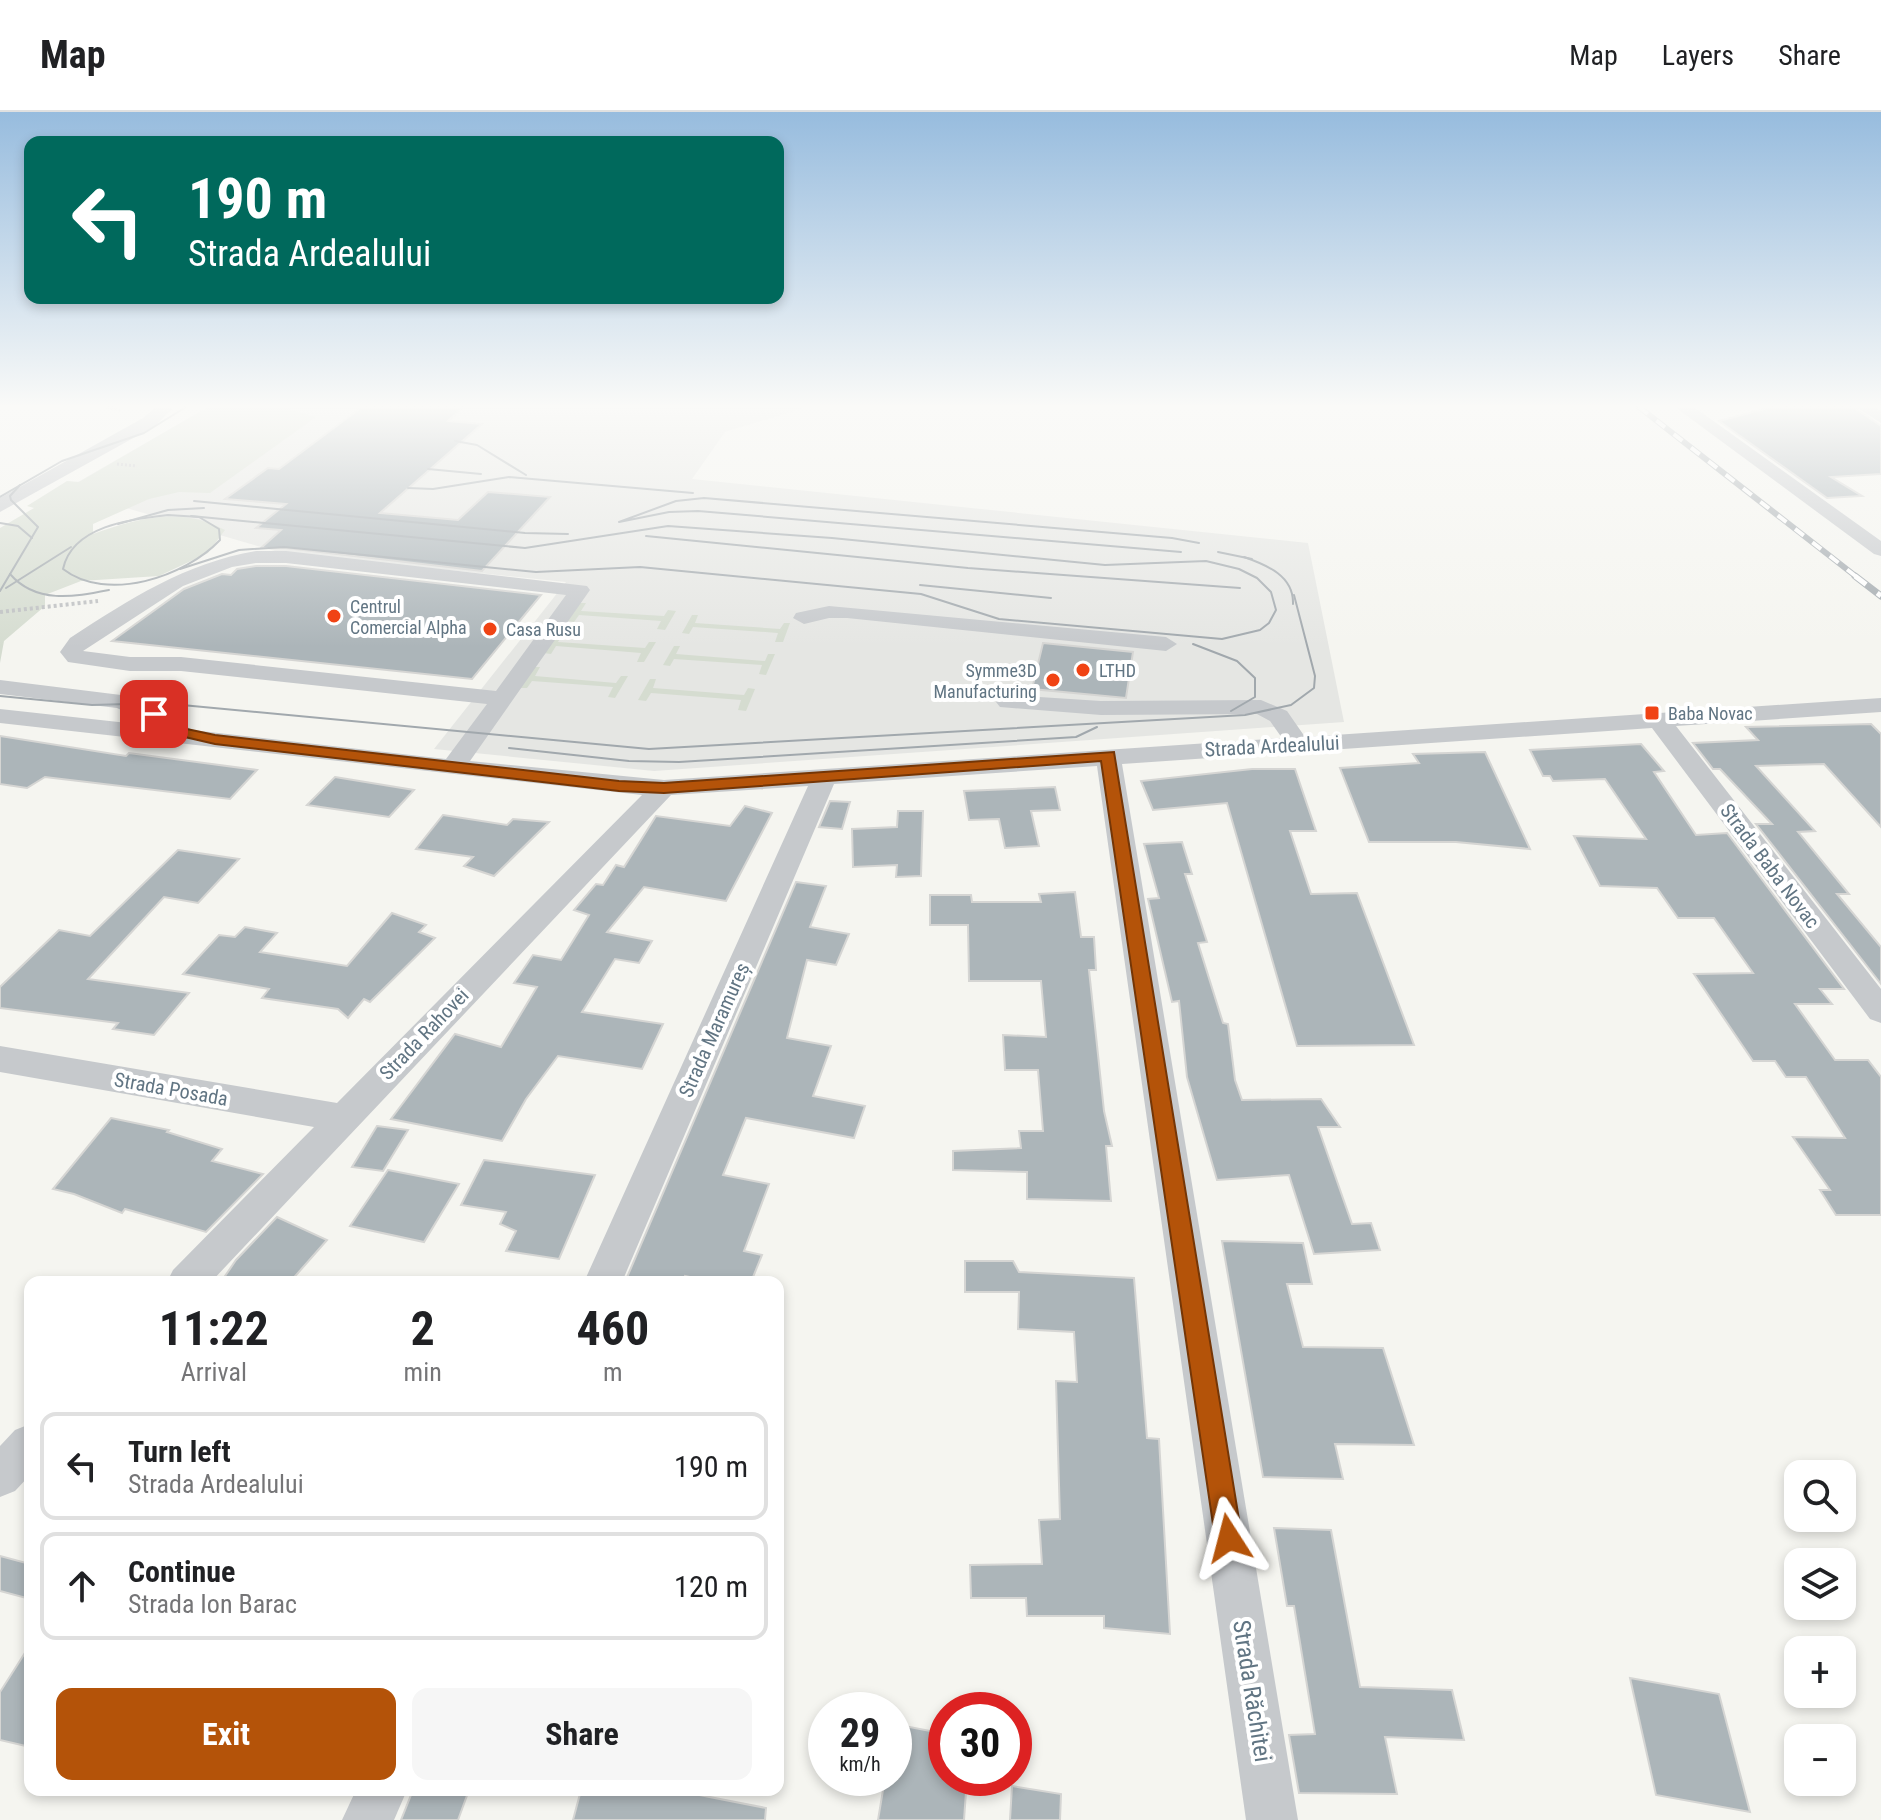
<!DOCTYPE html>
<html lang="en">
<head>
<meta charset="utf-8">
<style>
	:root { --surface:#fff; --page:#f6f6f6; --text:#202124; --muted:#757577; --line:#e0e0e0; --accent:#b45309 }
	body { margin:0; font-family:"Roboto Condensed",sans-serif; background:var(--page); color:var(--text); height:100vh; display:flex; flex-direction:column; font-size:30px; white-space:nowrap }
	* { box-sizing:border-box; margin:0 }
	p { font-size:26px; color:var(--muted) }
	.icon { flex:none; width:44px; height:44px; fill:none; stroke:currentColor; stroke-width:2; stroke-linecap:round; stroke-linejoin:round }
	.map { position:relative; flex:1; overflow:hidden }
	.details { position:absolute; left:24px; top:1164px; width:760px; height:520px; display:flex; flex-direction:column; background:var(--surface); border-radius:16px; box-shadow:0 4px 12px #0003 }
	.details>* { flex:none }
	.banner { position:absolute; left:24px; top:24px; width:760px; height:168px; border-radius:16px; box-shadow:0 4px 12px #0003; background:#00695c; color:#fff; overflow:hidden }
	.buttons { position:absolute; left:1784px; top:1348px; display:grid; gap:16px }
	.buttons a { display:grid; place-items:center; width:72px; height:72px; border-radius:16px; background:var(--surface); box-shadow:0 4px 12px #0003; font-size:40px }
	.speed { position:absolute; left:808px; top:1580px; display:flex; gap:16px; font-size:40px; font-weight:700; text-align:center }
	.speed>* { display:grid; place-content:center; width:104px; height:104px; border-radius:50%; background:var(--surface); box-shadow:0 4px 12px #0003; line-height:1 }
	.speed small { font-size:20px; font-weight:400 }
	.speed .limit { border:12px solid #d22; background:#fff; color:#111 }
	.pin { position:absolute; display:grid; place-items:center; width:68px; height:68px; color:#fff; margin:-34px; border-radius:16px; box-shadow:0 4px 12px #0006 }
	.me { position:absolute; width:88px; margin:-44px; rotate:351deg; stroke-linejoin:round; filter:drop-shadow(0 0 6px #0008) }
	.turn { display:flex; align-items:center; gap:28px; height:168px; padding:0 32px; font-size:36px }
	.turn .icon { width:104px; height:104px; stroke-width:2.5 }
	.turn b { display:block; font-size:56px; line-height:68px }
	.eta { display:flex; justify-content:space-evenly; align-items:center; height:136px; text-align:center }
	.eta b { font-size:48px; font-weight:700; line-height:56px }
	.button { display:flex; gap:16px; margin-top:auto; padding:16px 32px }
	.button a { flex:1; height:92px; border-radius:16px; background:var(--accent); color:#fff; font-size:32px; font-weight:700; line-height:92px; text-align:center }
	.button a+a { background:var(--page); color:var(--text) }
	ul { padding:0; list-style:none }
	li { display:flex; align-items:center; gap:24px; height:108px; margin:0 16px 12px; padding:0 16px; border:4px solid var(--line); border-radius:16px }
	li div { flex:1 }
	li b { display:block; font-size:30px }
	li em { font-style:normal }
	header { display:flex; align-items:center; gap:48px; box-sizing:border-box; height:112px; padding:0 40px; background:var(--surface); border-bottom:2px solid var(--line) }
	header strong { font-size:38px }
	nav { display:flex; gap:44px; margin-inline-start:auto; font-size:28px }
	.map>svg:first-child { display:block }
</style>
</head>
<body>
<header>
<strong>Map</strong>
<nav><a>Map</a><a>Layers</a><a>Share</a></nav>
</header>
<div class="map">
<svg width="1881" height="1708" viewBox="0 0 1881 1708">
	<rect width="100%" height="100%" fill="#f5f5f0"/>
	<!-- built -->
	<path fill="#e5e6e3" d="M208,295h599l-82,25 -33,47 616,64 36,179 -690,49 -220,-22 132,-167 -284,-29 -218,-63z"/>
	<!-- green -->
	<g fill="#d5dcd0">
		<path d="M208,295h74l34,10 -106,76 -31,-1 -30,7 -56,25v10c45,-16 88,-28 132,-4l-17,23 -49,23 -78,5 -36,14v11l-41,35 -4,22v-135l34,-20 -7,-2 40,-25 12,1z"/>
		<path d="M579,491h7l-5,8 83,5 4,-6 8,1 -11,19 -8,-1 4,-8 -82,-6 -5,7 -7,-1z"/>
		<path d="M692,503h6l-3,8 85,6 4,-6h6l-7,19h-8l3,-9 -85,-6 -4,7 -7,-1z"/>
		<path d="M557,522h6l-5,8 87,6 4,-6h7l-12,20h-7l4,-9 -85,-7 -5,8 -8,-1z"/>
		<path d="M674,534h6l-4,8 89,7 3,-7h7l-9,21 -7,-1 3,-9 -88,-6 -4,7 -7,-1z"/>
		<path d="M534,555h6l-5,9 81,7 5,-7h7l-13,22 -7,-1 5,-10 -81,-6 -5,7h-7z"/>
		<path d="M650,567h6l-3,9 91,7 4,-7 7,1 -9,22 -8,-1 3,-10 -90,-7 -5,8 -8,-1z"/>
	</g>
	<!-- building -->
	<g fill="#acb5b9" stroke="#d5d5d3" stroke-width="2">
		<path d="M362,295h102l-16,14 34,3 -102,89 78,7 30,-28 62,5 -68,74 -196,-23h-25l20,-18 -25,-2 30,-24 -61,-5 43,-31 11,1z"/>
		<path d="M1772,295h81l28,19v48l-50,3 31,19 -35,2 -108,-77z"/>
		<path d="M256,454h30l255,29 -69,84 -360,-38 72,-52 38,-15 9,1 6,-6z"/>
		<path d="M1043,531l90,9 -7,46 -94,-9z"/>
		<path d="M1871,612l10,10v93l-57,-63 -68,2 59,65 -17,1 51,62h-12l44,53v37l-125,-160h16l-52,-55h-7l-20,-26 65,-3 -12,-13z"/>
		<path d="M0,624l126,20 3,-3 128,17 -27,29 -185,-22 -18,11 -27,-4z"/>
		<path d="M1641,632l23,27 -10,1 42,63 31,-2 117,156h-24l12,15h-37l40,56h33l13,17v138h-45l-16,-25h10l-37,-53 52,1 -39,-61h-20l-11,-16h-22l-59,-87 59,-1 -39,-55h-36l-21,-30 -57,-2 -26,-50 72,3 -41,-60 -52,2 -3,-5h-7l-13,-26z"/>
		<path d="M1485,640l45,97 -74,-7h-87l-29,-74 79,-5 -6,-9z"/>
		<path d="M1252,657h43l21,62h-26l21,63 46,-1 57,152 -117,1 -70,-243 -74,7 -12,-29z"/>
		<path d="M335,665l79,13 -25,27 -82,-12z"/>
		<path d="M1055,675l5,23 -29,1 8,35 -34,2 -6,-29 -30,1 -5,-29z"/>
		<path d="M830,689l20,1 -8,27 -23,-2z"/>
		<path d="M745,694l27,7 -46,88 -82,-14 -37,45 45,9 -13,22 -24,-4 -33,53 81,12 -21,45 -84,-13 -32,43 -24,42 -111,-22 64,-85 46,13 36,-60 -23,-4 19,-28 28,5 28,-45 -15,-5 22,-26 7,1 13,-20 8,2 32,-51 74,10z"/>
		<path d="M898,699h25l-2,65 -25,1 1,-12 -44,2 -1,-38 45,-2z"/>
		<path d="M443,703l64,10 6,-6 36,3 -55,54 -30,-10 9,-9 -57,-8z"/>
		<path d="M1182,730l10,32h-7l22,68 -9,1 25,80 5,1 7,56 7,20 79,-1 19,28h-22l34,97 19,-1 9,27 -66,4 -25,-79 -72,5 -30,-103 -8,-76 -7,1 -24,-103 11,-1 -15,-54z"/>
		<path d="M178,738l61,9 -41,44 -34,-6 -76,82 101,14 -35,42 -41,-6 5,-6 -118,-15v-21l59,-57 31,6z"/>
		<path d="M796,770l30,4 -16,41 39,7 -13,31 -29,-5 -20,78 44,8 -18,50 52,10 -11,32 -108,-20 -23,57 46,9 -25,67 18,4 -11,27h-39l-27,-6 -2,6h-58z"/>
		<path d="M1075,780l6,45h13l2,33h-7l15,141 8,35h-6l5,55 -84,-2v-27l-74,-2v-19l68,-3 -2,-17h24l-5,-61h-33l-2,-35 43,2 -5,-56h-72l-1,-56h-38v-30h41l1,7h69l-2,-8z"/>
		<path d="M392,801l34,12 -7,7 16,6 -65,64 -6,-3 -16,19 -10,-9 -76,-11 7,-9 -86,-15 36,-39 16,2 10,-10 32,6 -17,19 87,14z"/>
		<path d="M111,1006l58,12 -2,2 55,17 -10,12 51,13 -57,58 -81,-23 -3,4 -48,-19 -21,-5z"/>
		<path d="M377,1014l31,4 -25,41 -31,-4z"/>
		<path d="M484,1048l111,15 -36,84 -53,-8 10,-20 -16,-7 6,-12 -45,-7z"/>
		<path d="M388,1058l71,14 -35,58 -74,-16z"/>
		<path d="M277,1105l50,23 -37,42h-69l15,-22z"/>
		<path d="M1222,1129l81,2 9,41h-25l16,63 80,1 31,97 -79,-1 8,35 -80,-2z"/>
		<path d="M965,1149h48l6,11 115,6 13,160 12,1 11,195 -66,-6v-12h-77l-1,-18h-55l-1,-33 72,-1 -3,-44 21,-1 -4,-138 21,1 -3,-50 -56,-3 1,-37h-54z"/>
		<path d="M1274,1416l57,2 29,157 92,3 12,50 -79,-3 12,57 -98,-1 -10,-58 26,-1 -21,-128h-7z"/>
		<path d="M0,1444l30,8v35l-30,-8z"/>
		<path d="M30,1533v102l-30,-7v-48z"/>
		<path d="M1630,1566l89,16 31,118 -94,-17z"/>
		<path d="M894,1612l52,10v44h21l-3,42h-86l7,-42h9z"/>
		<path d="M1012,1674l49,8 -1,26h-50z"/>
		<path d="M413,1678h56l-11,30h-57z"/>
		<path d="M581,1678h93l92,18 -1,12h-192z"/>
	</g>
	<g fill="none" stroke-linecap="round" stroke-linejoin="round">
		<!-- path-far1 -->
		<g stroke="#bdbfc1" stroke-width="3" stroke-dasharray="2 2" stroke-linecap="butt">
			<path d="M107,295l15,4"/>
			<path d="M117,352l20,2"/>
		</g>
		<!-- path -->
		<path stroke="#bdbfc1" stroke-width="4" stroke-dasharray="3 3" stroke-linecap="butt" d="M0,500l98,-11"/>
		<!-- minor -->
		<g fill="#c6c9cc" fill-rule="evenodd">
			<path d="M156,295l16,2 -17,17 -155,86v-14l143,-80z"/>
			<path d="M1675,295h19l187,134v15l-7,-2z"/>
			<path d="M1856,295h20l5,4v12z"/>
			<path d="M256,439h30l301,35 3,4 -120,171 194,19 618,-42 -12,-17 -13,-7 -156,1 -101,-8 -4,-5 4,-5 8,-2 93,6 160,-1 26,11 18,26 576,-39v14l-205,14 205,263v34l-11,-4 -218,-291 -530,36 176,1056h-52l-149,-1054 -263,18 -212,498h-38l224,-496 -137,9 -460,487h-44l6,-12 141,-143 -314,-55v-26l337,57 305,-308 -642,-72v-14l155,17 -38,-18 -117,-14v-14l129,16 25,9 38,25 254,29 41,-55 -306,-33h-51l-62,-9 -8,-10 10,-14c60,-39 115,-75 186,-87zM256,451h30l280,32 -70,96 -315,-34h-51l-47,-6 100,-65 49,-19z"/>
			<path d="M829,494l337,31 11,7 -11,7 -319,-33h-18l-25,6 -11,-6 3,-5z"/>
			<path d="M30,1312v51l-15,16 -15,6v-51l15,-16z"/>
			<path d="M356,1678h51l-13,30h-52z"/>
		</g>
		<!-- tram -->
		<g stroke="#a1a8ad" stroke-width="2">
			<path d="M455,329l22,4 49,30"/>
			<path d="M428,357l53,5"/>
			<path d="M408,376l25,1 76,-12 184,16"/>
			<path d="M0,385l62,-36 82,-28 42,-26"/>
			<path d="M194,389l331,32 43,1"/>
			<path d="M168,403l31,2 20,12 1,11c-35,37 -113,63 -157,29 9,-43 68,-50 105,-54z"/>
			<path d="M0,411l18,3 14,12"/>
			<path d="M118,412l50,-14 36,-2"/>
			<path d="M646,424l322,32 272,20"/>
			<path d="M1181,440l-483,-41 -29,1 -50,10 57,-21 28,-3 468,40 27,5"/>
			<path d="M1218,440l34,7"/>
			<path d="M1244,445c23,8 50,19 49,47"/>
			<path d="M180,457l59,-19 45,-3 252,25 104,-5 281,27 78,25 223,20 38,-9 9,-7 7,-13 -5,-18 -14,-14 -18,-9 -33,-8 -101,4 -273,-27 -164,-12 -143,22 -334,-32"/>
			<path d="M10,462c26,30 63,23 99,16"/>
			<path d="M920,473l131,13"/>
			<path d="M6,476l65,-41"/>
			<path d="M0,479l38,-64 -27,-27 -1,-4 10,-11"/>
			<path d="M1193,532l44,17 18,17v19l-24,14"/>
			<path d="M0,584l92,9 69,-2 488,46 596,-34 46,-10 23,-17 1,-12 -21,-81"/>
			<path d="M509,636l120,13 50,1 397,-25 21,-10"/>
		</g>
		<!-- rail-far1 casing -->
		<g stroke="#a1a8ad" stroke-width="6">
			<path id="rail-far1" d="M1639,295l219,171"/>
		</g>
		<!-- rail casing -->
		<g stroke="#a1a8ad" stroke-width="7">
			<path id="rail" d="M1855,464l26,20"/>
		</g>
		<!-- rail-far1 -->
		<use href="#rail-far1" stroke="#fff" stroke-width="4" stroke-dasharray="11" stroke-linecap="butt"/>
		<!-- rail -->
		<use href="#rail" stroke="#fff" stroke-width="5" stroke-dasharray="14" stroke-linecap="butt"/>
	</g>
	<!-- sky -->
	<linearGradient id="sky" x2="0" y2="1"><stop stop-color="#97bcde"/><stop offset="0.55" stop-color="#fafaf8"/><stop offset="1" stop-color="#fafaf8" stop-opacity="0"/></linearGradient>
	<rect width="1881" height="535" fill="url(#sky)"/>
	<!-- route -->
	<path fill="#b45309" stroke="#753606" stroke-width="2" d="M154,598l28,18 33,7 404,46 45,2 450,-31 128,786 -4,10 -9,4 -10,-4 -4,-10 -114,-777 -437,32 -45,-2 -404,-47 -43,-10 -23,-17v-6z"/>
	<!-- markers -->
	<g fill="#f04314" stroke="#fff" stroke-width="3">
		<circle cx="334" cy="504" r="8"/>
		<circle cx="490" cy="517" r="8"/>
		<circle cx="1083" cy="558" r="8"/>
		<circle cx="1053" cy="568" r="8"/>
		<rect x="1644" y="593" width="16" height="16" rx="4"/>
	</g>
	<g text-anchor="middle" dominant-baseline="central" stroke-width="8" stroke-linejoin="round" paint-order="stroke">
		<!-- far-poi labels -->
		<g font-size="18" fill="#617583" stroke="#fff" text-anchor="start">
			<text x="350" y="494">Centrul<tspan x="350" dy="21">Comercial Alpha</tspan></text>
			<text x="506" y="517">Casa Rusu</text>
			<text x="1037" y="558" text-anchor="end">Symme3D<tspan x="1037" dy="21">Manufacturing</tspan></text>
			<text x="1099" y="558">LTHD</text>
			<text x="1668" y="601">Baba Novac</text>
		</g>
		<!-- street labels -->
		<g font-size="20" fill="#617583" stroke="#fff">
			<text transform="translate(1272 634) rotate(-3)">Strada Ardealului</text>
			<text transform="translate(1770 754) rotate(53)">Strada Baba Novac</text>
			<text transform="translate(714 918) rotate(-66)">Strada Maramureș</text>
			<text transform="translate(424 922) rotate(-46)">Strada Rahovei</text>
			<text transform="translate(171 977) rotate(10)">Strada Posada</text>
		</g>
		<!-- near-street labels -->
		<g font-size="24" fill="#617583" stroke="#fff">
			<text transform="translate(1252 1579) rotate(81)">Strada Răchitei</text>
		</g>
	</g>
</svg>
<div class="buttons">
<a><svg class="icon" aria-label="search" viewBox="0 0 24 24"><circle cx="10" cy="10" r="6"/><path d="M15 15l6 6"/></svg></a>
<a><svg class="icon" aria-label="layers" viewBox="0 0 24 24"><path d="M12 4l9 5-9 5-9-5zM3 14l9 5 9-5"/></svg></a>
<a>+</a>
<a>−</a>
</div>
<div class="speed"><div>29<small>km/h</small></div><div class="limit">30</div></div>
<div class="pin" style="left:154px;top:602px;background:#d93025"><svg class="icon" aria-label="arrive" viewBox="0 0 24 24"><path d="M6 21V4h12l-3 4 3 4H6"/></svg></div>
<svg class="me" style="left:1229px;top:1426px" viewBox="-20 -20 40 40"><path d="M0-17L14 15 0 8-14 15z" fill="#b45309" stroke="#fff" stroke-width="4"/></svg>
<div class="banner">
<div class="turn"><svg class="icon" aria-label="left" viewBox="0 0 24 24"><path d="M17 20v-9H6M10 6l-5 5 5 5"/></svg><div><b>190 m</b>Strada Ardealului</div></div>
</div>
<section class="details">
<div class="eta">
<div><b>11:22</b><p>Arrival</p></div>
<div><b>2</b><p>min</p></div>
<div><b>460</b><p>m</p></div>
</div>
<ul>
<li><svg class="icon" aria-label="left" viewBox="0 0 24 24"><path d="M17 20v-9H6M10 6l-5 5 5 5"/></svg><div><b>Turn left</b><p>Strada Ardealului</p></div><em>190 m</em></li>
<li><svg class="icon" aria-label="ahead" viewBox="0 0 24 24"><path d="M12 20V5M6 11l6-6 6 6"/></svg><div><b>Continue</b><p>Strada Ion Barac</p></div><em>120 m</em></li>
</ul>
<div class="button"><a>Exit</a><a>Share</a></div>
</section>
</div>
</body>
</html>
